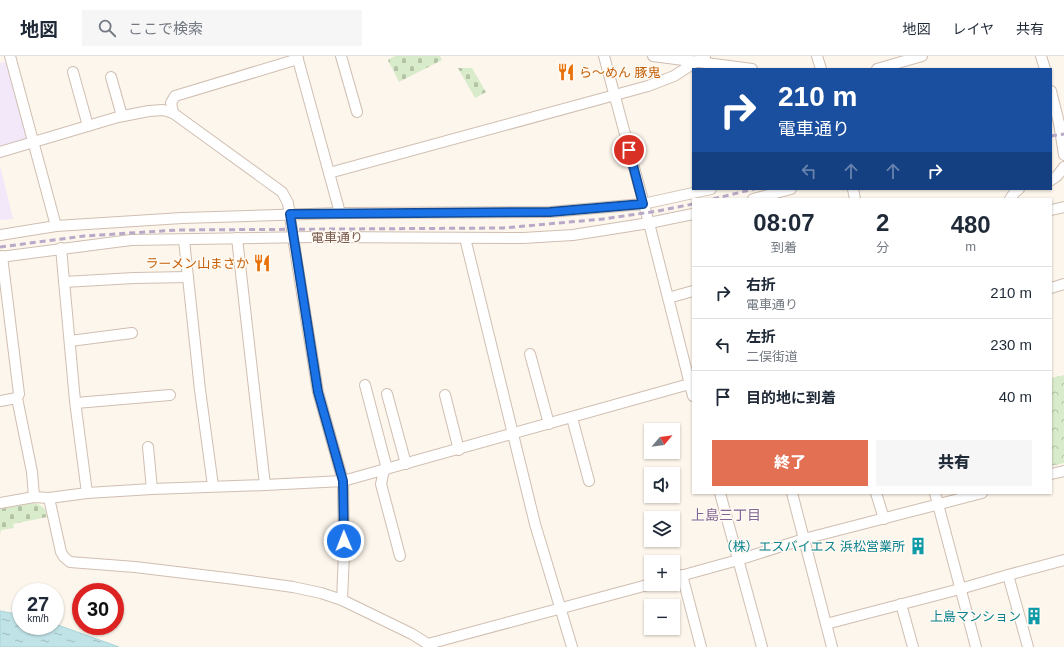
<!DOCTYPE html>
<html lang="ja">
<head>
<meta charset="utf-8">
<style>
	:root { --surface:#fff; --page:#f6f6f7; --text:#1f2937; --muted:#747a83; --line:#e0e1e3; --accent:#e47054 }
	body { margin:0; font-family:Helvetica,"Noto Sans JP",sans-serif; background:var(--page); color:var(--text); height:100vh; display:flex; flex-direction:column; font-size:15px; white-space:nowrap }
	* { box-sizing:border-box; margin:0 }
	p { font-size:13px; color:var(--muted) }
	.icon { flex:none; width:22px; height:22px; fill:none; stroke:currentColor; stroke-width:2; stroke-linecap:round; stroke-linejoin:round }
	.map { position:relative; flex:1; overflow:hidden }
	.drawer { position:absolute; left:692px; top:142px; width:360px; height:296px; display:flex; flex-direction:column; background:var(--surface); border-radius:0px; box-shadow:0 1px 3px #0004 }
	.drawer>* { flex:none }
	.top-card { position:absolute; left:692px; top:12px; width:360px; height:122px; border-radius:0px; box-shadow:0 1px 3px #0004; background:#1a4fa0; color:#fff; overflow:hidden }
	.needle { width:26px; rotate:61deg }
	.fabs { position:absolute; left:644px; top:367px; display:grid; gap:8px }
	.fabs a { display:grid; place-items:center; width:36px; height:36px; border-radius:0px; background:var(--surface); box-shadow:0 1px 3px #0004; font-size:20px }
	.speed { position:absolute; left:12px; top:527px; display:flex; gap:8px; font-size:20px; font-weight:700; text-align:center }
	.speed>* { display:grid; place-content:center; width:52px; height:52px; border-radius:50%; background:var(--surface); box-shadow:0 1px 3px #0004; line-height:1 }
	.speed small { font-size:10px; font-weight:400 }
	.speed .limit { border:6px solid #d22; background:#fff; color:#111 }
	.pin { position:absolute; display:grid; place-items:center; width:34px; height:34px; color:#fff; margin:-17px; border:2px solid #fff; border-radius:50%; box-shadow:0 1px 4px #0007 }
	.me { position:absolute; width:44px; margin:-22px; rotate:359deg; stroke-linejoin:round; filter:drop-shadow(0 0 3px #0008) }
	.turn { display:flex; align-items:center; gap:14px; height:84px; padding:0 20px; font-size:18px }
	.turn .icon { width:52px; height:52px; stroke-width:2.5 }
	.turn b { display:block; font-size:28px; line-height:34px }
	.lanes { display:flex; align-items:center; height:38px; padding:0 20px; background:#0003; justify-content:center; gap:20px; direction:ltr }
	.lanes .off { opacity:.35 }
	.eta { display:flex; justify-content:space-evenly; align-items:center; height:68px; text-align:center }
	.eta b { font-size:24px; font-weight:800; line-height:28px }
	.cta { display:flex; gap:8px; margin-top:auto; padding:8px 20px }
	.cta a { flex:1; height:46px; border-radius:0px; background:var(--accent); color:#fff; font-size:16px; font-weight:800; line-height:46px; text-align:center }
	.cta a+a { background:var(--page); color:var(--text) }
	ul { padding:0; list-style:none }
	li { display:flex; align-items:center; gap:12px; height:52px; padding:0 20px; border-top:1px solid var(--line) }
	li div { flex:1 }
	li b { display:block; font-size:15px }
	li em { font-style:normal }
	header { display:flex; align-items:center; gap:24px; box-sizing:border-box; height:56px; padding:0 20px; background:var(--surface); border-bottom:1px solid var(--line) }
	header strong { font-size:19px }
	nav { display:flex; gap:22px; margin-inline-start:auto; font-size:14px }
	.search { width:280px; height:36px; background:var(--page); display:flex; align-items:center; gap:10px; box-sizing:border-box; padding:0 14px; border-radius:0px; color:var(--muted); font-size:15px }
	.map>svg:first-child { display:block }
</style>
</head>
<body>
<header>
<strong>地図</strong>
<div class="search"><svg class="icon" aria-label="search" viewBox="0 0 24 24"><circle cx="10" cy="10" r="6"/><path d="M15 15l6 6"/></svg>ここで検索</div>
<nav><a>地図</a><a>レイヤ</a><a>共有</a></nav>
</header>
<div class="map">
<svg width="1064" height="591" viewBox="0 0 1064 591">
	<defs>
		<pattern id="forest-crowns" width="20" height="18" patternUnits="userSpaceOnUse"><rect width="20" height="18" fill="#d8ebca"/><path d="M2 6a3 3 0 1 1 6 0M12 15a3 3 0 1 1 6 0" fill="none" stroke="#b4c2a6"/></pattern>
		<pattern id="cemetery-stones" width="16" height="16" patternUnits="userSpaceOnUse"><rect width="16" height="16" fill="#d8ebca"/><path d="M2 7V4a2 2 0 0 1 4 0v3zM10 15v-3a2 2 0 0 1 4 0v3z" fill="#b4c2a6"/></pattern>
		<pattern id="water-ripples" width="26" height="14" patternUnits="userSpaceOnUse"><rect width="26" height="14" fill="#c0e3e7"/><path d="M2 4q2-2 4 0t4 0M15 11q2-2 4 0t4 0" fill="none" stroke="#a1bbbd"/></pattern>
	</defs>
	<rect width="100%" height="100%" fill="#fdf6ec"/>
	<!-- education -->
	<g fill="#f3e8fa">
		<path d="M6,6l22,77 -28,8v-84z"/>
		<path d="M0,109l13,54 -13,1z"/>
	</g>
	<!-- forest -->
	<path fill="url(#forest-crowns)" d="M1064,319v88l-13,3v-88z"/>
	<!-- cemetery -->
	<g fill="url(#cemetery-stones)">
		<path d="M395,0h45l2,4 -43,22 -11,-22z"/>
		<path d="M458,12h14l14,24 -11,6z"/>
		<path d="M34,447l6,2 5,4 2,8 -34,7 1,4 -13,2 -1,5v-26z"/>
	</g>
	<!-- water -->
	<path fill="url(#water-ripples)" stroke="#a6d3d9" d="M0,555l21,4v11h34v-2l64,23h-119z"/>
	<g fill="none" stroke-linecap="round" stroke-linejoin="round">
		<!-- minor casing -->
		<g stroke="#d0beb1" stroke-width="12">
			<g id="minor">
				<path d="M10,0l46,170"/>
				<path d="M297,0l43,157"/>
				<path d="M341,0l16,56"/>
				<path d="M604,0l45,167 44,173"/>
				<path d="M653,0l99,13"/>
				<path d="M817,0l4,13"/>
				<path d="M1041,0l4,13"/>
				<path d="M877,13l45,-13"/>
				<path d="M73,16l15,54"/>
				<path d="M111,21l11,39"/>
				<path d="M1051,35l8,32 5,32"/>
				<path d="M173,57l-2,-10 4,-7 123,-37"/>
				<path d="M0,96l118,-35 31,-6 14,-1 10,3 109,79 6,11 5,34 25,155 25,89 1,72 -2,47"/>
				<path d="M329,117l319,-87 26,-10 31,-20"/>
				<path d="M1051,124l6,-4 7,-9"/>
				<path d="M853,133l2,10"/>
				<path d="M753,143l38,-10"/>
				<path d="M1010,143l5,-7 4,-3"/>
				<path d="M1051,154l13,-3"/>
				<path d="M0,179l56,-9 126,-8 158,-5 210,-1 93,-8 68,-15"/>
				<path d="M237,182l28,247"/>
				<path d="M465,182l70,286 37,123"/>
				<path d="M184,184l16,150 13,96"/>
				<path d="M61,192l14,153 12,92"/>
				<path d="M2,200l17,138 -2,4 15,74 2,25"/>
				<path d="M0,201l131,-17 182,-3 210,1 50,-3 76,-12 44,-9"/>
				<path d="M64,226l70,-4 54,-1"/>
				<path d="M1051,232l13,-4"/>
				<path d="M668,242l25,-7"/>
				<path d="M70,285l62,-8"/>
				<path d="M530,298l19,70"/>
				<path d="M365,329l22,84"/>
				<path d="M387,338l19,70"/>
				<path d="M445,339l14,55"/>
				<path d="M0,345l17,-3"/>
				<path d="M76,347l94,-8"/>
				<path d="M572,362l17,63"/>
				<path d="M148,391l4,42"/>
				<path d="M384,414l-3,14 19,72"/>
				<path d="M1051,418l13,-3"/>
				<path d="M720,437l42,154"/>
				<path d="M792,437l40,154"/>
				<path d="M876,437l8,26"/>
				<path d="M935,437l41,154"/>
				<path d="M49,442l12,54 3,5 6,5 65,5 100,12 58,8 28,6 21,7 70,34 16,10 223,-60"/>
				<path d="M0,447l34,-6 15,1 38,-5 65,-4 113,-4 78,-4 350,-98"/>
				<path d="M682,519l19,72"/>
				<path d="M1008,519l20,72"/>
				<path d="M673,522l65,-18 66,-21 178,-46"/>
				<path d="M901,548l12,43"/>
				<path d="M826,568l134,-35 48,-14 56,-15"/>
			</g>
		</g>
		<!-- minor -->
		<use href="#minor" stroke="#fff" stroke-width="10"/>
		<!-- rail -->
		<g stroke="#b9a9c8" stroke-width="3" stroke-dasharray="6 4" stroke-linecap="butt">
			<path d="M1051,80l13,-2"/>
			<path d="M713,143l41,-10"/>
			<path d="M0,191l84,-11 94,-6 325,-2 100,-9 55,-8 35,-7"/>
		</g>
	</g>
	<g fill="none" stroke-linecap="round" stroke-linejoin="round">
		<!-- route casing -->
		<g stroke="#114b97" stroke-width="10">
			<path id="route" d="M344,485l-1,-60 -25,-89 -28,-178 260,-2 93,-8 -14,-54"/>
		</g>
		<!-- route -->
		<use href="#route" stroke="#1a73e8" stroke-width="7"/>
	</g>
	<!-- icons -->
	<defs>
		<g id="restaurant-bare" transform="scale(1.38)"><path d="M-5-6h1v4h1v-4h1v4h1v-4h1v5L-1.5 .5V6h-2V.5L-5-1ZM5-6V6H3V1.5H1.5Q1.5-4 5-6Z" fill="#e8710a" stroke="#fffaf3" stroke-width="2.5" paint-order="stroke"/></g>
		<g id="building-bare" transform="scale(1.38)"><path d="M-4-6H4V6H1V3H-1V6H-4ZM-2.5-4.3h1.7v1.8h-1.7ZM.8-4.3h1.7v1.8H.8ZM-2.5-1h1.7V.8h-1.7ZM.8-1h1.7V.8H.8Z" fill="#0f9aa8" stroke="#fffaf3" stroke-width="2.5" paint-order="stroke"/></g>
	</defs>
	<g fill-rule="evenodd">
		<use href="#restaurant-bare" x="566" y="16"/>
		<use href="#restaurant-bare" x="262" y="207"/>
		<use href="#building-bare" x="918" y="490"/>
		<use href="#building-bare" x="1034" y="560"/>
	</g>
	<g text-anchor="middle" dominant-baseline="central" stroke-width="3" stroke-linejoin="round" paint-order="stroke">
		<!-- food labels -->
		<g font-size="13" fill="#c56008" stroke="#fffaf3" text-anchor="start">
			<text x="579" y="16">ら～めん 豚鬼</text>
			<text x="249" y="207" text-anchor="end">ラーメン山まさか</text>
		</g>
		<!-- street labels -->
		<g font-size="13" fill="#795c4e" stroke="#fffaf3">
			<text x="337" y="181">電車通り</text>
		</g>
		<!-- culture labels -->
		<g font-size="13" fill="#0d838f" stroke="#fffaf3" text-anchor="end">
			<text x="905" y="490">（株）エスバイエス 浜松営業所</text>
			<text x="1021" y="560">上島マンション</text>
		</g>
		<!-- neighbourhood labels -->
		<g font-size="14" fill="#836694" stroke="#fffaf3">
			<text x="726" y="459">上島三丁目</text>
		</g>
	</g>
</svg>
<div class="fabs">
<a><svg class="needle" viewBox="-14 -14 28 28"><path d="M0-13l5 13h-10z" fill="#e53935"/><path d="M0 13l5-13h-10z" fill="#747a83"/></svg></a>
<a><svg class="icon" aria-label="sound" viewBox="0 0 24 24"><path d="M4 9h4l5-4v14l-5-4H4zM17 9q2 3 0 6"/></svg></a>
<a><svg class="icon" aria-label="layers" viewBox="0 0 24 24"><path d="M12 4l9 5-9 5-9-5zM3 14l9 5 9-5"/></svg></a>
<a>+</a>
<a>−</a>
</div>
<div class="speed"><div>27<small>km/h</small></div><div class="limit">30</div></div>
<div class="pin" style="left:629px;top:94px;background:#d93025"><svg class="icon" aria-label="arrive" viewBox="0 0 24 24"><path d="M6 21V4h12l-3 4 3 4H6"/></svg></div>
<svg class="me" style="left:344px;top:485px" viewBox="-20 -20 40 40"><circle r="17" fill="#1a73e8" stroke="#fff" stroke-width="3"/><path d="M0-11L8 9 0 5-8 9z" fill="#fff"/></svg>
<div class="top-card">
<div class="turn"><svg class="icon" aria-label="right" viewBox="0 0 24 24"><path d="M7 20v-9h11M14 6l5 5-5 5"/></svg><div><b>210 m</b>電車通り</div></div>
<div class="lanes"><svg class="icon off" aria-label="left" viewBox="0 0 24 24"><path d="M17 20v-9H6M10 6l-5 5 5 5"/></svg><svg class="icon off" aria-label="ahead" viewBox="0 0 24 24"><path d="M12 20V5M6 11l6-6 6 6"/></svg><svg class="icon off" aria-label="ahead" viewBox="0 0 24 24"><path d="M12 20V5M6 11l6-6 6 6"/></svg><svg class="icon" aria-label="right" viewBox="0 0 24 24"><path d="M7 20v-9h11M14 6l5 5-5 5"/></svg></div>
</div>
<section class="drawer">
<div class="eta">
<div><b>08:07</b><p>到着</p></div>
<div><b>2</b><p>分</p></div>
<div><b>480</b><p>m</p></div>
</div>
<ul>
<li><svg class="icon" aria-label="right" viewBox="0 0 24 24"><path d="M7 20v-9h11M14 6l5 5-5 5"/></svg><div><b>右折</b><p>電車通り</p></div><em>210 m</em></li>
<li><svg class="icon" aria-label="left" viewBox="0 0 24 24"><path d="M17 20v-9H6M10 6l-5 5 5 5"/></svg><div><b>左折</b><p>二俣街道</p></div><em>230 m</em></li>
<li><svg class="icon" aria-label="arrive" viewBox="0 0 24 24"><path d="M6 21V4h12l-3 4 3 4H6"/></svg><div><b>目的地に到着</b></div><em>40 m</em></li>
</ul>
<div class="cta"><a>終了</a><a>共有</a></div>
</section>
</div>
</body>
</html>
